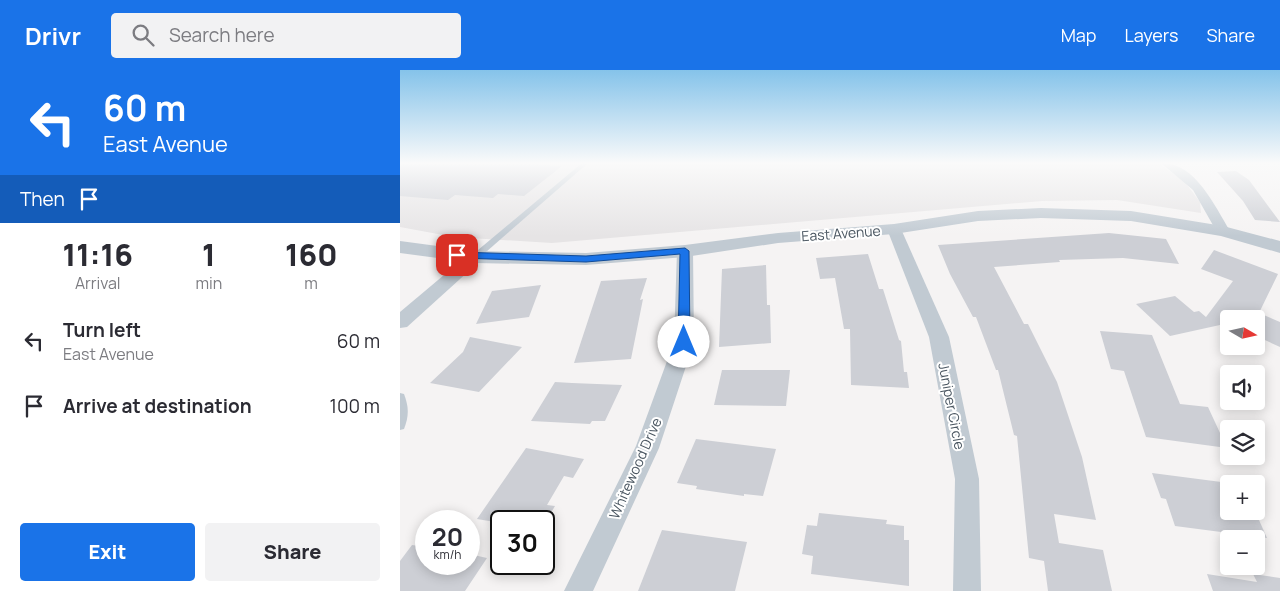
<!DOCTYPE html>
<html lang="en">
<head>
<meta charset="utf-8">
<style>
	:root { --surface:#fff; --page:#f2f2f3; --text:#2b2b33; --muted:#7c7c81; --accent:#1a73e8 }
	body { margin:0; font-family:Manrope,sans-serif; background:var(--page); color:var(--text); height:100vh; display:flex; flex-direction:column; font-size:19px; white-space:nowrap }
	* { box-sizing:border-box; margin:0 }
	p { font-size:16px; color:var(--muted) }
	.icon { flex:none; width:28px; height:28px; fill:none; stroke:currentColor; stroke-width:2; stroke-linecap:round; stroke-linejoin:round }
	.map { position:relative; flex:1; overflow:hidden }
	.drawer { display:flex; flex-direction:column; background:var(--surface); width:400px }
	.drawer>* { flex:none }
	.hud { background:#1a73e8; color:#fff; overflow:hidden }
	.needle { width:32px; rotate:99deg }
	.controls { position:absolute; left:820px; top:240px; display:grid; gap:10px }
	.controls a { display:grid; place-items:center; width:45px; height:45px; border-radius:5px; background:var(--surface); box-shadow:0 2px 12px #0003; font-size:25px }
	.speed { position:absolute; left:15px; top:440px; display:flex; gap:10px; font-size:25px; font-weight:700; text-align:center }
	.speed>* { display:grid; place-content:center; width:65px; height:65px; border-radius:50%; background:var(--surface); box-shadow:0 2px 12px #0003; line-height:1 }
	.speed small { font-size:12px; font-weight:400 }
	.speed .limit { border:2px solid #111; border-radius:8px; background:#fff; color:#111 }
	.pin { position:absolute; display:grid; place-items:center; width:42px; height:42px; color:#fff; margin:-21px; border-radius:10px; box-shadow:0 2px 8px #0006 }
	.me { position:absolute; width:55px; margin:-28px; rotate:0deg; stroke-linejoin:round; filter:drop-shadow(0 0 4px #0008) }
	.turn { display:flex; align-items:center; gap:18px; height:105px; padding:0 20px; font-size:22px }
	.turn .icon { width:65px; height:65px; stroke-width:2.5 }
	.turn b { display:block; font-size:35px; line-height:42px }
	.then { display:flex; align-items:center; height:48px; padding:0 20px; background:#0003; gap:10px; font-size:19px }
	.eta { display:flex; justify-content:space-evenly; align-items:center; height:85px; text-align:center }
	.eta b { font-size:30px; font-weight:800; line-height:35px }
	.primary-button { display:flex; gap:10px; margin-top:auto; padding:10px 20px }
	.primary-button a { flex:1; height:58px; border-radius:5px; background:var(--accent); color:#fff; font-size:20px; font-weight:800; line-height:58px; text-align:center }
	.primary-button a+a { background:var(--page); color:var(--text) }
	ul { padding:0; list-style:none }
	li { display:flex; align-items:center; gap:15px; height:65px; padding:0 20px }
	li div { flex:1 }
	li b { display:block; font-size:19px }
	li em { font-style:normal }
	header { display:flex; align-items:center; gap:30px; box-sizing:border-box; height:70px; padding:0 25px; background:var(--accent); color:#fff }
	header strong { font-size:24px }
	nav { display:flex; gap:28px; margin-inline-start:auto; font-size:18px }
	.search { width:350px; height:45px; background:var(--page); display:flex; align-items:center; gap:12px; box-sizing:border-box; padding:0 18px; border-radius:5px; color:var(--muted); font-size:19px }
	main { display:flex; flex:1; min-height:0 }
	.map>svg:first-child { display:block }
</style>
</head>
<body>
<header>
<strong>Drivr</strong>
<div class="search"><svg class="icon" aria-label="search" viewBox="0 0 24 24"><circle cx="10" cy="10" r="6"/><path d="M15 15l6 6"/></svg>Search here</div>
<nav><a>Map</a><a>Layers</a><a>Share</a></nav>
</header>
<main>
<section class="drawer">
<div class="hud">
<div class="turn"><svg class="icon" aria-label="left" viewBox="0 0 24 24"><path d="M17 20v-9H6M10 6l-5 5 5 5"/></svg><div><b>60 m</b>East Avenue</div></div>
<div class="then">Then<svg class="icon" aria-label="arrive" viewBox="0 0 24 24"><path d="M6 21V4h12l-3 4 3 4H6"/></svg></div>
</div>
<div class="eta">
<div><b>11:16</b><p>Arrival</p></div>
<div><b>1</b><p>min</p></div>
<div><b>160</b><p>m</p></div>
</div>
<ul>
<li><svg class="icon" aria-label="left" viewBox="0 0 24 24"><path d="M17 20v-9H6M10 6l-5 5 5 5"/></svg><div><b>Turn left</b><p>East Avenue</p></div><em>60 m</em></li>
<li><svg class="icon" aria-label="arrive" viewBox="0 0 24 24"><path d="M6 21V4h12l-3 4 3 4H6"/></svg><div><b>Arrive at destination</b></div><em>100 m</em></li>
</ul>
<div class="primary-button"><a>Exit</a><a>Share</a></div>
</section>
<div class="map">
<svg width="880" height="521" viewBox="0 0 880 521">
	<rect width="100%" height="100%" fill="#f5f3f3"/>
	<!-- education -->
	<path fill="#e6e4e5" d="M0,93h758l26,18 16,21 1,11 -84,-13 -75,1 -490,42 -98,-6 -54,-10z"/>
	<!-- building -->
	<g fill="#cdcfd5">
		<path d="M0,93h138l-2,1 26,2 -38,30 -26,-2 -5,4 -38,-3 -7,5 -48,-4z"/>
		<path d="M836,101l13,9 31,42 -25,-2 -12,-19 -26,-29z"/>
		<path d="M709,163l57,6 13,25 -56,-6 -64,2 1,2 -66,5 30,57h4l29,58 25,75 14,63 -42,-6 5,29 44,7 9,41h-64l-4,-30 -15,-3 -12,-122 -3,-1 -16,-65h-2l-20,-53h-3l-23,-43 -12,-29z"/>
		<path d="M814,180l64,24 -19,39 21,9v25l-24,-11v-19l-27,2v4l-59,13 -34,-32 39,-8 19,16 5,-1 7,6 27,-36 -32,-12z"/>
		<path d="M468,184l11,35h4l16,51 2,1 3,31h3l2,16 -58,-3 -1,-56h-6l-9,-51 -15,1 -4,-21z"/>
		<path d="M366,195l1,40h3l1,38 -52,4 3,-78z"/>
		<path d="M247,208l-7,22 3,-1 -12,60 -57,4 27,-82z"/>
		<path d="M141,215l-12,32 -53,7 16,-33z"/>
		<path d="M700,261l52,4 28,69 28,3 19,41 -81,-11 -22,-66 -13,-2z"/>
		<path d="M70,267l52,10 -43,45 -49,-9 33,-31z"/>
		<path d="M322,300h68l-4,36 -72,-1z"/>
		<path d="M155,312l17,1 50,2 -17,36h-13l-2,3 -59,-3z"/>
		<path d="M296,369l80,10 -13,47 -19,-2v2l-48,-7 1,-3 -20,-3z"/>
		<path d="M126,378l58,11 -11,19 -9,-2 -17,29 8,1 -9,15 -45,2 -24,-4z"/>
		<path d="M752,403l77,10v28h26l12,27 -92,-12 -9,-27 -5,-1z"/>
		<path d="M419,443l68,7 -1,4 18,2v14h5v46l-98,-12 2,-18 -11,-2 5,-29 10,1z"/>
		<path d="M262,460l85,12 -12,49h-97z"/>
		<path d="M12,475l14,2v17h43v-10l18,4 -22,33h-65v-30z"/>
		<path d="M807,504l50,8 -4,-8 27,4v13h-67z"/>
	</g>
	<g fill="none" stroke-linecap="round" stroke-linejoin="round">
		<!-- service -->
		<g fill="#c1cad2" fill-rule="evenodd">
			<path d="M182,93h6l-110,96h-6v-4z"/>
			<path d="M0,323l4,1c5,13 5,22 0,35l-4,1z"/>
		</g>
		<!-- minor -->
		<g fill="#c1cad2" fill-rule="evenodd">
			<path d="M761,93c33,-2 54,43 69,68l-2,3h-10l-25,-44z"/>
			<path d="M494,155l7,4 48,108 30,142 2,112h-28l2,-112 -26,-142 -42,-108z"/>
			<path d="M285,176l8,5 1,91 -35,106 -66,143h-29l72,-145 38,-104 3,-91z"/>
			<path d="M75,182l6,2 2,3 -2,3 -74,67 -7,1v-16l69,-58z"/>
		</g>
		<!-- tertiary -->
		<path fill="#c1cad2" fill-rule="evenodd" d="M641,138l90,3 92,15 57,15v12l-59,-17 -90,-15 -90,-3 -63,3 -84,13 -116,9 -93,14 -99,8 -111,-2 -75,-10v-12l75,10 111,2 99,-8 93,-12 116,-9 84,-13z"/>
	</g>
	<!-- sky -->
	<linearGradient id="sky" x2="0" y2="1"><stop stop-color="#85c3ea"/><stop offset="0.56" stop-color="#fafafa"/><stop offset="1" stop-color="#fafafa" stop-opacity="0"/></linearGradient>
	<rect width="880" height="166" fill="url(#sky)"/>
	<!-- route -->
	<path fill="#1a73e8" stroke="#114b97" d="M285,178l4,3 1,91 -6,5 -6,-5 2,-88 -94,8 -129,-4 -5,-3 5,-3 129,4z"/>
	<g text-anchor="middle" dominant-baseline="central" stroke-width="4" stroke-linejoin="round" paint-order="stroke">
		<!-- street labels -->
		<g font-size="14" fill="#4a5661" stroke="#fff">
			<text transform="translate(441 163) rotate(-4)">East Avenue</text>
			<text transform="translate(552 336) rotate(79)">Juniper Circle</text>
			<text transform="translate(235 398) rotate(-66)">Whitewood Drive</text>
		</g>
	</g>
</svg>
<div class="controls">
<a><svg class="needle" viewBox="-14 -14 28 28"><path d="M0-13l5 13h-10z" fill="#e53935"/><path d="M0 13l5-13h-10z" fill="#7c7c81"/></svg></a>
<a><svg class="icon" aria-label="sound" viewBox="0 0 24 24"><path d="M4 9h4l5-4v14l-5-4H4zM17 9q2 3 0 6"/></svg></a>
<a><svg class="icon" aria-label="layers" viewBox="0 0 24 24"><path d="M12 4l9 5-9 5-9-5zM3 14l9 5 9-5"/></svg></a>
<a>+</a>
<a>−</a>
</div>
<div class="speed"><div>20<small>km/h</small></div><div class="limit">30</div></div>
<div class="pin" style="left:57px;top:185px;background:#d93025"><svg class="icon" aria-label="arrive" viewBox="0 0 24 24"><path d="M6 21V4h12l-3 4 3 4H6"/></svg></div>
<svg class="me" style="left:284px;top:272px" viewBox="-20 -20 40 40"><circle r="19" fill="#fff"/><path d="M0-13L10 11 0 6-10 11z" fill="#1a73e8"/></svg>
</div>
</main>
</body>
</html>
